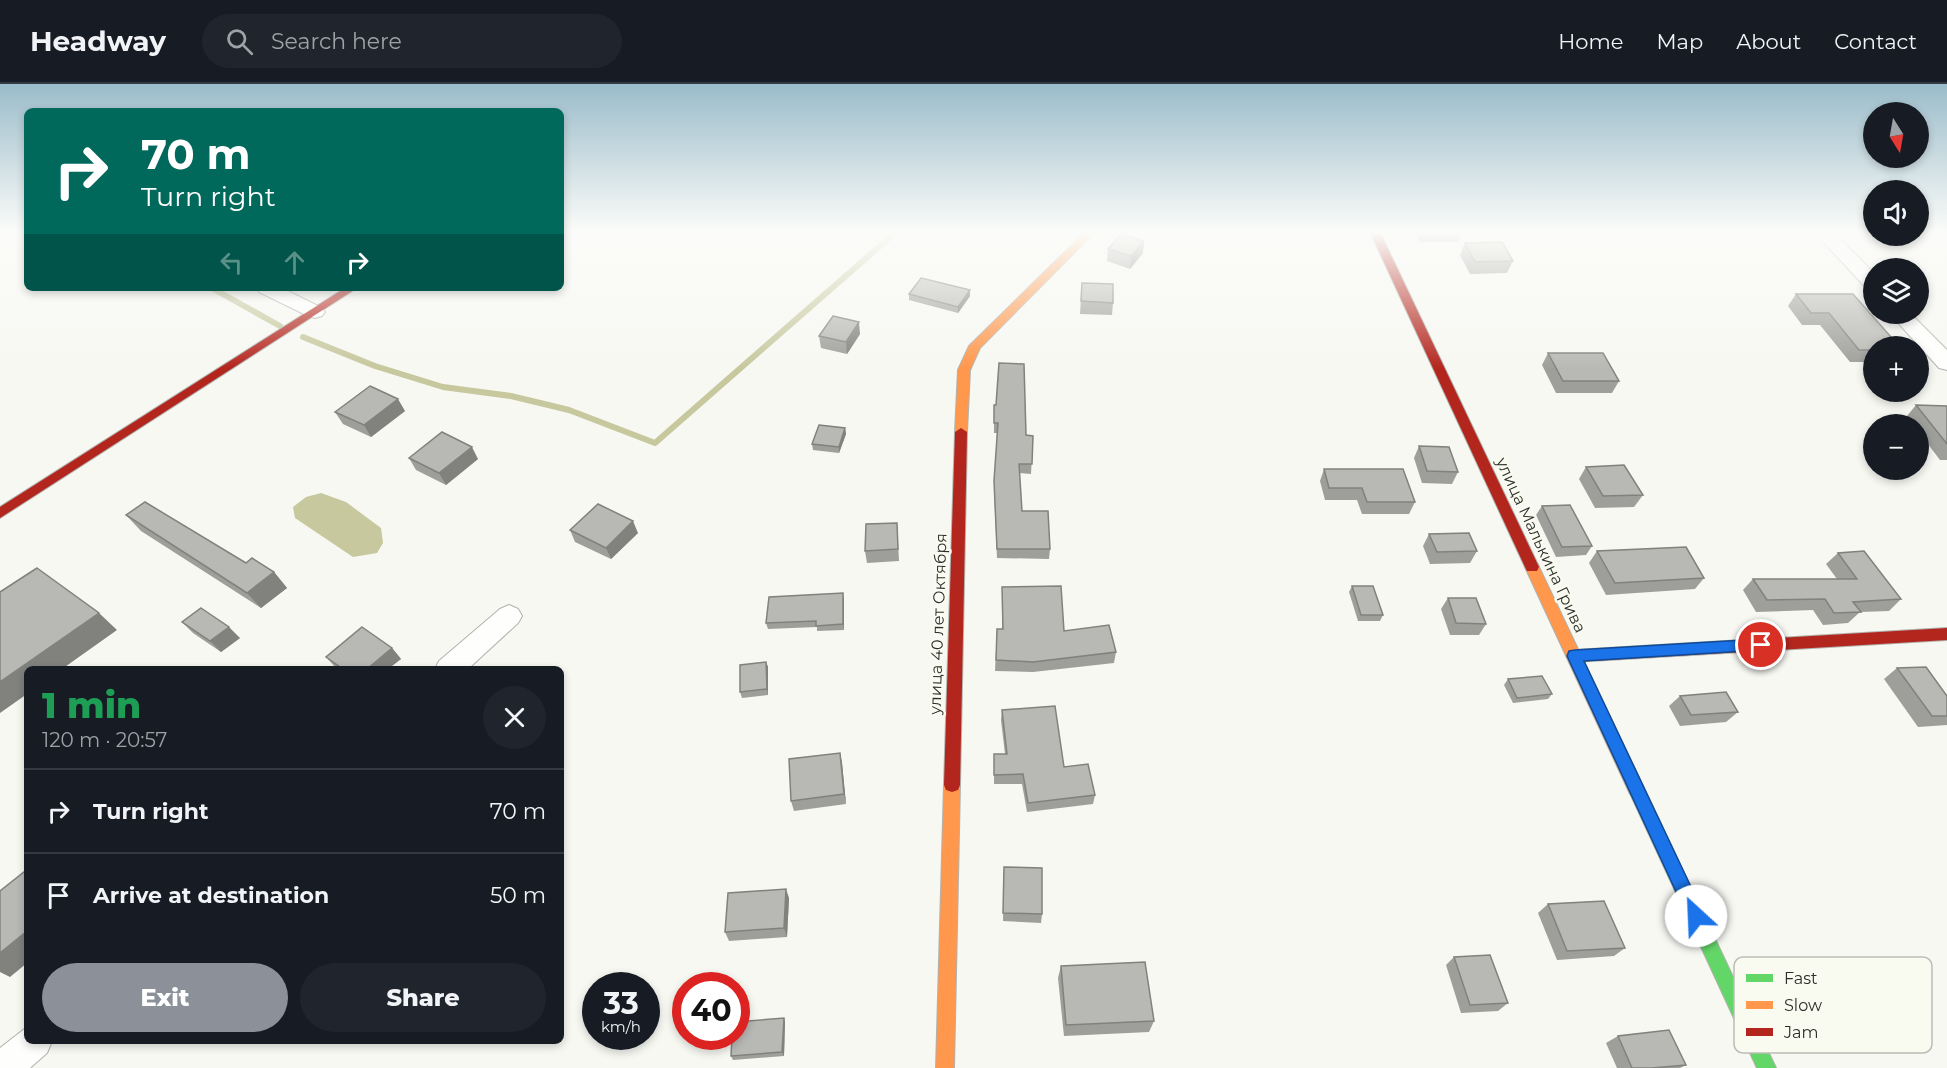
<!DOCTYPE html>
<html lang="en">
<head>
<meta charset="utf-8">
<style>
	:root { --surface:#171b24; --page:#20242c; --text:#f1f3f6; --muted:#9ea1a6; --line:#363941; --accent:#8c9099 }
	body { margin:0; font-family:Montserrat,sans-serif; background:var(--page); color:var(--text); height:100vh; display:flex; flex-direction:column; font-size:22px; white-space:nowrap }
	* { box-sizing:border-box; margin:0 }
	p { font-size:20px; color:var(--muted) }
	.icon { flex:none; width:33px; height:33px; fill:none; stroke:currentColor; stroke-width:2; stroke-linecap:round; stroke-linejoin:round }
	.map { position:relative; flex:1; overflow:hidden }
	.drawer { position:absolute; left:24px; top:582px; width:540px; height:378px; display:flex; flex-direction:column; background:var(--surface); border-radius:9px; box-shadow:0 3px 9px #0003 }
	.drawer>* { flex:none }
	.hud { position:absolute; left:24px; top:24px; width:540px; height:183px; border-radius:9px; box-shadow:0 3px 9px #0003; background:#00695c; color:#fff; overflow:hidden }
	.needle { width:39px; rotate:169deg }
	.buttons { position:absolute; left:1863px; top:18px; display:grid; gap:12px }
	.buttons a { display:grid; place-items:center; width:66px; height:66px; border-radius:50%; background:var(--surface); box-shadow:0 3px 9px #0003; font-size:30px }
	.speed { position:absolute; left:582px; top:888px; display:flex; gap:12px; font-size:30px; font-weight:700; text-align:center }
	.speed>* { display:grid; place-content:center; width:78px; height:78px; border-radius:50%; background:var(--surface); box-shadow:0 3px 9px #0003; line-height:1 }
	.speed small { font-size:15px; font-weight:400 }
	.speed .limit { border:9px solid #d22; background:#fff; color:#111 }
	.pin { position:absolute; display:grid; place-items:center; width:51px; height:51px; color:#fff; margin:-26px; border:3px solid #fff; border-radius:50%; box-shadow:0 2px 6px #0007 }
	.me { position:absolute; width:66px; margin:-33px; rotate:335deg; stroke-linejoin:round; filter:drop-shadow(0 0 4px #0008) }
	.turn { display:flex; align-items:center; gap:21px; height:126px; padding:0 18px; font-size:27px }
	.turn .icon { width:78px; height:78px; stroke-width:2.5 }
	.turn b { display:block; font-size:42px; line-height:51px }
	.lanes { display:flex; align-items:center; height:57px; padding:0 18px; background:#0003; justify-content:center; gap:30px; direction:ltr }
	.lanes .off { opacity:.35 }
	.round { display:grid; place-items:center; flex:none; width:63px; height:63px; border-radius:32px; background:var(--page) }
	.headline { display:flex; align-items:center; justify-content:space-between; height:102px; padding:0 18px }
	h1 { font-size:36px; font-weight:800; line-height:45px; color:#1e9e55 }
	.button { display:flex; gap:12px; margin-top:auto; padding:12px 18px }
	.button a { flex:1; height:69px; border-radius:36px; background:var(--accent); color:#fff; font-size:24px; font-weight:800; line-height:69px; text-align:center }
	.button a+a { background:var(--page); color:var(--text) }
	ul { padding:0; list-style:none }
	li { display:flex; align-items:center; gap:18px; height:84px; padding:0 18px; border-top:2px solid var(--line) }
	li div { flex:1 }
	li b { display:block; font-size:22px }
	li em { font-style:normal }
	header { display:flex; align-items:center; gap:36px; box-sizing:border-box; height:84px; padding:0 30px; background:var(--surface); border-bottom:2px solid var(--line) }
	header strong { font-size:28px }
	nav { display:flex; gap:33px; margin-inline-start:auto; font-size:21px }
	.search { width:420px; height:54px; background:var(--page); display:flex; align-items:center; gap:15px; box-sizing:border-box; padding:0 21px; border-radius:33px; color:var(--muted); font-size:22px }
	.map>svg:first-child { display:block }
</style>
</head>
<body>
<header>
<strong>Headway</strong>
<div class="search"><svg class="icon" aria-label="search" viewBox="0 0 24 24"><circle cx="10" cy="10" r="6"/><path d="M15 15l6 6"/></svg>Search here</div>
<nav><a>Home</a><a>Map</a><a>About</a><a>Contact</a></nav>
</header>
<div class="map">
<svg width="1947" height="984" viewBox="0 0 1947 984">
	<rect width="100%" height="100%" fill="#f7f8f2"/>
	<!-- water -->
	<path fill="#c7c89e" d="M321,409l25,9 35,26 2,15 -6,10 -24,4 -58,-39 -2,-11 13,-10z"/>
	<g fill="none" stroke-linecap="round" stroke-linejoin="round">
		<!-- stream -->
		<g stroke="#c7c89e" stroke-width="6">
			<path d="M212,204l68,38"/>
			<path d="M303,253l72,29 68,21 68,9 58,14 86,33 241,-211"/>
		</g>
		<!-- street casing -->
		<g stroke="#b2b3af" stroke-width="2">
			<g id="street">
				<path d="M1814,148h19l41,41v18l-7,-2z"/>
				<path d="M256,204h26l40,20 3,4 -3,4 -7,2 -7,-2 -49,-24z"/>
				<path d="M1890,230h21l36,36v20l-8,-2z"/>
				<path d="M509,521l9,4 4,7 -4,7 -50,46h-33l4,-8 61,-52z"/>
				<path d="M27,943v14h25l-5,12 -17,15h-30v-20z"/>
			</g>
		</g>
		<!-- fast casing -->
		<g stroke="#b2b3af" stroke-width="2">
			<path id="fast" d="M1636,698l6,2 134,284h-19l-129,-279 2,-5z"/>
		</g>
		<!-- slow casing -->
		<g stroke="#b2b3af" stroke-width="2">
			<g id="slow">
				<path d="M1085,148h10l-115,116 -10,22 -3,62 -2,3h-8l-2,-3 3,-62 11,-24z"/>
				<path d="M1532,478l5,1 2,4 103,217 2,5 -2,5 -6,2 -6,-2 -105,-227 2,-4z"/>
				<path d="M952,694l6,2 2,5 -6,283h-18l8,-283 2,-5z"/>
			</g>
		</g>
		<!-- jam casing -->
		<g stroke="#b2b3af" stroke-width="2">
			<g id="jam">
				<path d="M1370,148h10l159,335 -2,4h-10l-2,-4z"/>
				<path d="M345,204h12l-357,230v-11z"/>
				<path d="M961,344l6,4 -7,353 -2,5 -6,2 -6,-2 -2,-5 11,-353z"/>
				<path d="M1947,544v12l-373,22 -5,-2 -2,-4 2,-4 5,-2z"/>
			</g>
		</g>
		<!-- street -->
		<use href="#street" fill="#fefefd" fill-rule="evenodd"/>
		<!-- fast -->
		<use href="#fast" fill="#63d668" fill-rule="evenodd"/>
		<!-- slow -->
		<use href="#slow" fill="#ff974d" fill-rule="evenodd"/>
		<!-- jam -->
		<use href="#jam" fill="#b3261e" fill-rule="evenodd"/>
	</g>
	<!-- wall -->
	<g fill="#9e9e9b">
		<path d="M1415,148h48l-5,10h-38z"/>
		<path d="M1866,148h8v2h-5z"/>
		<path d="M1465,159l48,18 -6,12 -37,1 -10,-19z"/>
		<path d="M1108,165l35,4 -13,16 -23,-8z"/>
		<path d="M1082,199l31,20 -1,12 -32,-1z"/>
		<path d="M909,210l61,2 -12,17 -49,-13z"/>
		<path d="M1796,210h57l21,52v16h-24l-30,-37h-18l-14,-19z"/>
		<path d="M860,250l-13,20 -26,-6 -2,-12z"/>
		<path d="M1548,269l71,28 -7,12h-56l-14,-28z"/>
		<path d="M994,321l32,30 7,1 -2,38 -12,-1 3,38 28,38 -1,10 -52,-1 -3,-68 3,-57h-3z"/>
		<path d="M1916,321l31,1v54h-7l-22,-29v-7h-5l-6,-8z"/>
		<path d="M405,327l-34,26 -28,-13 -8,-12z"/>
		<path d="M845,344l1,6 -7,19 -26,-3 -1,-6z"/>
		<path d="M1419,362l39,26 -6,12 -30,-1 -8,-25z"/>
		<path d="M409,374l69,1 -32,26 -30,-15z"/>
		<path d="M1586,383l57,28 -9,12 -39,1 -16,-29z"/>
		<path d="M1324,385l91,33 -6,12h-47l-5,-14h-32l-5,-19z"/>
		<path d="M1542,422l50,40 -6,9 -30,2 -20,-42z"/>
		<path d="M126,431l120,48 28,9 13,16 -26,20 -120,-77z"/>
		<path d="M897,439l2,38 -32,2 -2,-12z"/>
		<path d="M570,446l68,3 -27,26 -36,-17z"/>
		<path d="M1429,450l48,17 -7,12 -40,1 -7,-18z"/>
		<path d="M1597,467l107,27 -9,11 -89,6 -17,-32z"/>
		<path d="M1838,469l63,46 -12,12 -29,1 -12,11 -25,2 -10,-15 -57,2 -13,-22 10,-11h84l-11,-15z"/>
		<path d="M1352,502l31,29 -3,6h-22l-9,-29z"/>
		<path d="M1002,503l62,44 52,21 -2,11 -81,9 -38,-1 2,-42h5z"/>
		<path d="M1448,514l38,26 -7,11h-29l-9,-26z"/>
		<path d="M844,515v31l-27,1v-4l-49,2 -2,-6z"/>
		<path d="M182,538l58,16 -19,14 -28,-19z"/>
		<path d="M392,564l9,11 -13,10h-51l-11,-12z"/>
		<path d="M766,578l2,5v28l-26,3 -2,-6z"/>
		<path d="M1897,584l50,28v29l-29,2 -34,-48z"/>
		<path d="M1508,595l44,15 -4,5 -35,4 -9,-18z"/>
		<path d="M1680,612l58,16 -12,10 -46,4 -11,-20z"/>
		<path d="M1002,626l93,85 -2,9 -66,8 -5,-28h-28v-30h11l-4,-34z"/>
		<path d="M840,669l2,10 4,41 -52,7 -3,-10z"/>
		<path d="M1004,783l38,47 -1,9 -38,-2z"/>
		<path d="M789,814l-2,39 -58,4 -4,-9z"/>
		<path d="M1548,820l77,44 -11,8 -57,4 -19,-47z"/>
		<path d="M1454,873l54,46 -10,8 -37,2 -15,-48z"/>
		<path d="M1061,882l93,55 -5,11 -85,4 -6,-58z"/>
		<path d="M1841,899l77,33 -17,8 -58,1 -17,-34z"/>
		<path d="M784,934l1,4 -1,34 -51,4 -2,-4z"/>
		<path d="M1618,952l68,29 -6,3h-63l-11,-25z"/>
	</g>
	<!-- shaded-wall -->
	<g fill="#81817e">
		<path d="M1144,157l-1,12 -13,16 1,-13z"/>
		<path d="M970,206v6l-12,17v-6z"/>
		<path d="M859,238l1,12 -13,20 -1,-12z"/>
		<path d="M398,315l7,12 -34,26 -7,-12z"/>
		<path d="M845,344l1,6 -7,19v-6z"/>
		<path d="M472,363l6,12 -32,26 -7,-12z"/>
		<path d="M633,437l5,12 -27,26 -5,-11z"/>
		<path d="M274,488l13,16 -26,20 -14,-15z"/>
		<path d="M843,509l1,6v31l-1,-6z"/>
		<path d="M99,529l18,17 -55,39h-35v25l-27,19v-31z"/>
		<path d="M229,543l11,11 -19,14 -11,-11z"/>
		<path d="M392,564l9,11 -13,10h-21z"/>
		<path d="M766,578l2,5v28l-1,-6z"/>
		<path d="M840,669l2,10 4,41 -2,-10z"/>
		<path d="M786,805l3,9 -2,39 -3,-9z"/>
		<path d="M27,847v32l-17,14 -10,-5v-19z"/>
		<path d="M784,934l1,4 -1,34 -2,-4z"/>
	</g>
	<!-- building -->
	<g fill="#b8b8b4" stroke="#81817e" stroke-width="1.5">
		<path d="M1121,150l23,7 -13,15 -23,-7z"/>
		<path d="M1502,158l11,19 -38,1 -10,-19z"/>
		<path d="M921,194l49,12 -12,17 -49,-13z"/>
		<path d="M1082,199l31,1v19l-32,-2z"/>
		<path d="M1796,210h57l46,52h-25v4h-15l-30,-37h-18z"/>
		<path d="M833,232l26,6 -13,20 -27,-6z"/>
		<path d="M1548,269h55l16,28h-56z"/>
		<path d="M999,279l25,1 2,71 7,1 -1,28h-13l3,47h26l2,38h-53l-3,-68 4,-58h-4v-18h2z"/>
		<path d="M370,302l28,13 -34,26 -29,-13z"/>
		<path d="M1916,321l31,1v38z"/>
		<path d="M819,341l26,3 -6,19 -27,-3z"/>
		<path d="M442,348l30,15 -33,26 -30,-15z"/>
		<path d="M1419,362l30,1 9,25 -31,-1z"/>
		<path d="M1624,381l19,30 -40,1 -17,-29z"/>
		<path d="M1324,385h79l12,33h-48l-5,-14h-33z"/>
		<path d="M145,418l101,61 6,-5 22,14 -27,21 -121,-78z"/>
		<path d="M598,420l35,17 -27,27 -36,-18z"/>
		<path d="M1570,421l22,41 -30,1 -20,-41z"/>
		<path d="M897,439l1,26 -33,2 1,-27z"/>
		<path d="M1469,449l8,18 -40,1 -8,-18z"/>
		<path d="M1686,463l18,31 -89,5 -18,-32z"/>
		<path d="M1864,467l37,48 -48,3 8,10 -27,1 -9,-14 -58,1 -14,-21h104l-19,-26z"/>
		<path d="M37,484l62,45 -99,69v-90z"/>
		<path d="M1061,502l3,45 45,-6 7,27 -83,10 -37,-2 1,-31h6l-1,-42z"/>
		<path d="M1352,502h21l10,29h-22z"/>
		<path d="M843,509v31l-27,2v-5l-50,2 3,-26z"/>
		<path d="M1448,514h28l10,26 -30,-1z"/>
		<path d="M201,524l28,19 -19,14 -28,-19z"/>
		<path d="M362,543l30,21 -25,21h-24l-17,-12z"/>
		<path d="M766,578l1,27 -27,3v-27z"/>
		<path d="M1926,583l21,29v20h-15l-35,-48z"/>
		<path d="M1542,592l10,18 -35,4 -9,-19z"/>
		<path d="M1726,608l12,20 -47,3 -11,-19z"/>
		<path d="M1055,622l9,61 24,-3 7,31 -67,8 -5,-29 -29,1v-21h13l-5,-44z"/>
		<path d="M840,669l4,41 -53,7 -2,-42z"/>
		<path d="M1004,783l38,1v46l-39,-1z"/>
		<path d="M24,788l3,2v57l-27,22v-62z"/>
		<path d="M786,805l-2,39 -59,4 3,-39z"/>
		<path d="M1604,817l21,47 -58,3 -19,-47z"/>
		<path d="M1490,871l18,48 -38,2 -16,-48z"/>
		<path d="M1145,878l9,59 -88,4 -5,-59z"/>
		<path d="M784,934l-2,34 -51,4 1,-20h4v-14z"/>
		<path d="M1669,946l17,35 -34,3h-20l-14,-32z"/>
	</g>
	<!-- sky -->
	<linearGradient id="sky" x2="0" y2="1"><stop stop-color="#9bbcca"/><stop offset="0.52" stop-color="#fbfcf9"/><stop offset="1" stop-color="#fbfcf9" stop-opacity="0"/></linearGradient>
	<rect width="1947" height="285" fill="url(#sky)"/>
	<!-- route -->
	<path fill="#1a73e8" stroke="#114b97" stroke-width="1.5" d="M1761,555l5,1 2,5 -2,4 -5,1 -177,11 118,249 3,6 -3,6 -6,2 -6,-2 -123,-266 2,-5 6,-1z"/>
	<g text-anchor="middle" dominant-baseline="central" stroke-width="5" stroke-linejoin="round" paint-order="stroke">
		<!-- street labels -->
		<g font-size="16" fill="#2e2e2a" stroke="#f9faf0">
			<text transform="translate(1541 461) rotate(65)">улица Малькина Грива</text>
			<text transform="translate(938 540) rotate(-88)">улица 40 лет Октября</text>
		</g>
	</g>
	<!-- legend -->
	<rect x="1734" y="873" width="198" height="96" rx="9" fill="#f9faf0" stroke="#bcbdb5" stroke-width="1.5"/>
	<rect x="1746" y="890" width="27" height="8" fill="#63d668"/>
	<rect x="1746" y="917" width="27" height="8" fill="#ff974d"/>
	<rect x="1746" y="944" width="27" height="8" fill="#b3261e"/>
	<g font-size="16" fill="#2e2e2a">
		<text x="1784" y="900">Fast</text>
		<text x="1784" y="927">Slow</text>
		<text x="1784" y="954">Jam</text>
	</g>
</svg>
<div class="buttons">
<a><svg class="needle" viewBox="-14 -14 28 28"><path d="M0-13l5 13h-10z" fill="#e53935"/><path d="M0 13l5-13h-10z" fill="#9ea1a6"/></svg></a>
<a><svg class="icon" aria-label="sound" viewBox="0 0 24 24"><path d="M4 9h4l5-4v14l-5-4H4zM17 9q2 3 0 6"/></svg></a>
<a><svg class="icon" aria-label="layers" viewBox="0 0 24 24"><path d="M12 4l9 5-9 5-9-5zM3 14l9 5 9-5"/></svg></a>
<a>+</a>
<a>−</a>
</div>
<div class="speed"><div>33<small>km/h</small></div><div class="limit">40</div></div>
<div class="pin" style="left:1761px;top:561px;background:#d93025"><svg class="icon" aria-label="arrive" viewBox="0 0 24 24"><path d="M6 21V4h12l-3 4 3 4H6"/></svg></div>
<svg class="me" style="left:1696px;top:832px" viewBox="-20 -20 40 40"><circle r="19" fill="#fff"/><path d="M0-13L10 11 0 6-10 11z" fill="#1a73e8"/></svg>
<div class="hud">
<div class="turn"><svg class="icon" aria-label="right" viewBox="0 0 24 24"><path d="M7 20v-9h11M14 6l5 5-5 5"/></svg><div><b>70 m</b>Turn right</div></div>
<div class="lanes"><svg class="icon off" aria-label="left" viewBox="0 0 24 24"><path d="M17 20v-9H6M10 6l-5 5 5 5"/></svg><svg class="icon off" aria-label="ahead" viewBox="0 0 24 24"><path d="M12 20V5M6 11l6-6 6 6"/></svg><svg class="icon" aria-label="right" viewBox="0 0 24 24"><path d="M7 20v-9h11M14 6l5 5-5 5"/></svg></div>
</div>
<section class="drawer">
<div class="headline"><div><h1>1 min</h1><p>120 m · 20:57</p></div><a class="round"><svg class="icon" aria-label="close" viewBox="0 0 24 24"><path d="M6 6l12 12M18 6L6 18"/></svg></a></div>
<ul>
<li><svg class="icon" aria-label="right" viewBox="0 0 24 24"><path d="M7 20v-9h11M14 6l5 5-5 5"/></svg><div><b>Turn right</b></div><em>70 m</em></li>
<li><svg class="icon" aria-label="arrive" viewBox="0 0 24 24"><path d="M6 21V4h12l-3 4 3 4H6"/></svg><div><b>Arrive at destination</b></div><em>50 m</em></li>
</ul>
<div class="button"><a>Exit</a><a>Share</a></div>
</section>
</div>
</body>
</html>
